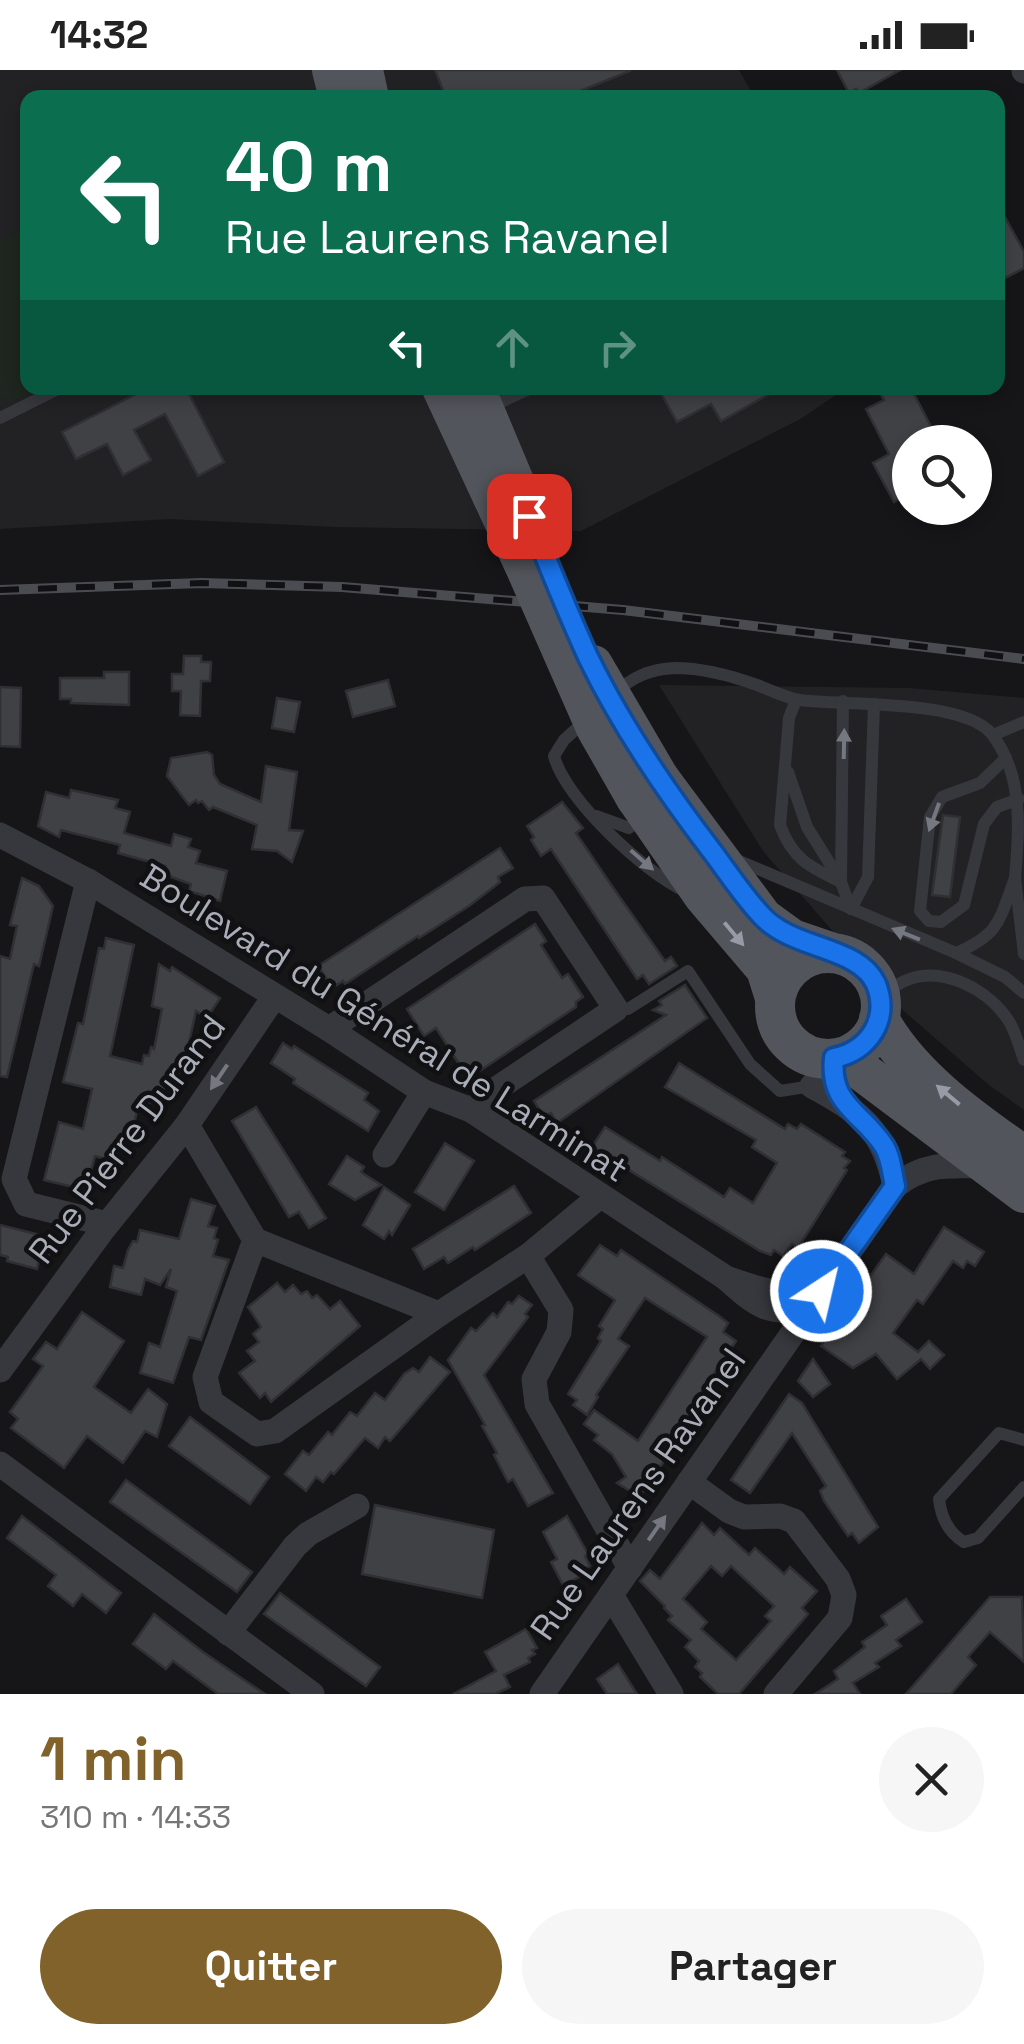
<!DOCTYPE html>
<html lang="fr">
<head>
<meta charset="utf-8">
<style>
	:root { --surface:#fff; --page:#f6f6f6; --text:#222; --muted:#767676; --accent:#80622a }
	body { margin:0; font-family:"Space Grotesk",sans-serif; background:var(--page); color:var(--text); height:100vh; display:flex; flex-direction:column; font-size:38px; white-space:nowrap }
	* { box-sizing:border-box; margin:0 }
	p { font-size:32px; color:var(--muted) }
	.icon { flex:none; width:55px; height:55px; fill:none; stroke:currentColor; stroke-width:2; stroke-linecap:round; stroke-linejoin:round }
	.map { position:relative; height:1624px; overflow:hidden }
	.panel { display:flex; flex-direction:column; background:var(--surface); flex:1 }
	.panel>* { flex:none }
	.guide { position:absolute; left:20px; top:20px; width:985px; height:305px; border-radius:20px; box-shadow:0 5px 15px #0003; background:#0b6e4f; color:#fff; overflow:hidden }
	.fabs { position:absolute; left:892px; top:355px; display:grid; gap:20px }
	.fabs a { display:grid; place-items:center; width:100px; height:100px; border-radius:50%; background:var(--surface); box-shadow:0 5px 15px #0003; font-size:50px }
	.pin { position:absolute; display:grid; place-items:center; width:85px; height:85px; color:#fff; margin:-42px; border-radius:20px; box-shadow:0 5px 15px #0006 }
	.me { position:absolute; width:110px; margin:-55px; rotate:35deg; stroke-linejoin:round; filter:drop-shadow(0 0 8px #0008) }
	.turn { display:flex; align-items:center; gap:35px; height:210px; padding:0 40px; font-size:45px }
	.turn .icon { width:130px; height:130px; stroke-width:2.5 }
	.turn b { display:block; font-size:70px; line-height:85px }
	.lanes { display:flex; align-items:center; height:95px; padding:0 40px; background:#0003; justify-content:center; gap:50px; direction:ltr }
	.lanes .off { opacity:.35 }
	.round { display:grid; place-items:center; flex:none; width:105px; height:105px; border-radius:52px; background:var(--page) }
	.head { display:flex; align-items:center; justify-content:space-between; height:170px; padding:0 40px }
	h1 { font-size:60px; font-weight:600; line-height:75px; color:var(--accent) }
	.action { display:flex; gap:20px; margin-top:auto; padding:20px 40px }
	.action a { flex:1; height:115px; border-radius:60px; background:var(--accent); color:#fff; font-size:40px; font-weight:600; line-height:115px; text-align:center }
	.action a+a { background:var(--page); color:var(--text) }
	.status { display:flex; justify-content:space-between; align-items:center; height:70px; padding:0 50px; background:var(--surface); direction:ltr }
	.status svg { height:28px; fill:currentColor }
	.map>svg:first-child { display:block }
</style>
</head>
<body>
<div class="status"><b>14:32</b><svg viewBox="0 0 49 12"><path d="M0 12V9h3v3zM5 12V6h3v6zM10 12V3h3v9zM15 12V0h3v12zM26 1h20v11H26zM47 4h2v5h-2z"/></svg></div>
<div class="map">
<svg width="1024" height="1624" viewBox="0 0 1024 1624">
	<rect width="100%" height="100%" fill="#161618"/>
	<!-- built -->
	<g fill="#222225">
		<path d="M0,0h739l15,27 -726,1v290h818l-44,30 -221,113 -246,-4 -166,-8 -169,10z"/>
		<path d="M659,615l250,3 115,10v412l-35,-25 -92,-80 -134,-154z"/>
	</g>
	<!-- green -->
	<path fill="#1e261f" d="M27,157l1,161h11l-27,14 -12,-6v-155z"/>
	<!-- building -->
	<g fill="#404145" stroke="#303034" stroke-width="2.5" fill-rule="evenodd">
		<path d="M435,0h195v1l-67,27h-117z"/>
		<path d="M837,0h63l-41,23 -3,-4 -7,4z"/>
		<path d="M998,134l26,48v16l-26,14z"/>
		<path d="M148,318h38l38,74 -26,14 -33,-62 -31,16 17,30 -28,15 -16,-31 -31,15 -14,-27z"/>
		<path d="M658,318h122l-59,33 -10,-17 -34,18z"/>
		<path d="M877,318h34l28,54h-29v51l-16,9 -21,-39 16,-9 -23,-45 18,-9z"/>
		<path d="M184,586h17v6h10l-1,19h-9l-1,35 -20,-1 1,-24h-9v-17h11z"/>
		<path d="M104,602h25v33l-58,-2v-4h-11v-21h44z"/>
		<path d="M388,610l7,26 -42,11 -7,-26z"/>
		<path d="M0,617l21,1 -1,59 -20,-1z"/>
		<path d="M277,628l23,4 -6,30 -22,-4z"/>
		<path d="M207,682l5,3 2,20 6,9 41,18 5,-36 31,6 -8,58 14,1 -11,31 -15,-11 -25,-2 5,-24 -44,-18 -4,3 -7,-9 -4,2 -2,-3 -7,5 -22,-29 4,-18z"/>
		<path d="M71,720l47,10 -3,8 15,4 -6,21 47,13 3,-12 17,5 -3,8 12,4 -4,12 31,8 -7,30 -31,-10 2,-7 -28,-10 2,-8 -47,-13 2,-8 -59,-15 -2,7 -21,-11 8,-34 23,6z"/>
		<path d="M562,732l21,26 -7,5 38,56 51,72 6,-4 6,9 -28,18 -6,-9 -6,4 -86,-130 -10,7 -10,-16 3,-3 -7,-11z"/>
		<path d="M943,745l17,2 -10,80 -18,-2z"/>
		<path d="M500,778l13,20 -15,9 2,5 -31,24 -50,32 -1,-2 -73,48 -2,-3 -8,5 -5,-2 -12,-18z"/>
		<path d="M22,808l17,8 14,20 -14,60 -5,-2 -27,113 -7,-1v-120l10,3 7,-33 -7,-1z"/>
		<path d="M535,854l11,17 -5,4 21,33 6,-4 15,23 -7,5v5l-98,65 -9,-1 -10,-7 -23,-36 -12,8 -17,-27z"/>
		<path d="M106,868l28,7 -24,111 32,8 2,-9 5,1 2,-9 3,2 8,-40 -10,-3 7,-42 11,7 2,-4 48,31 -13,20 -11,-7 -14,63 -14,-4 -5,23 -4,-1 -3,12 -16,-4 -12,47 -10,-2 -4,16 -19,-5 -9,34 -42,-10 15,-58 24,7 9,-40 -29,-7 15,-59 5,1 16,-76 5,1z"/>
		<path d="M685,915l22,33 -150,105 -6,-10 -7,4 -10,-16 132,-86 -13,-5 9,-5 -3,-4z"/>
		<path d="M283,973l9,6 2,-3 74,47 -4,7 15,11 -11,20 -75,-48 2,-4 -24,-16z"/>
		<path d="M679,993l106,66 3,-5 9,5 4,-5 44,28 -3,4 8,5 -6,7 3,2 -49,78 -6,-4 -9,12 -9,-6 -3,5 -11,-4 -168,-104 13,-20 55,34 2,-4 62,40 6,-9 23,15 24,-40 -25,-16 4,-7 -91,-53z"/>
		<path d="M256,1037l70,111 -17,10 -10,-16 -10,5 -57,-96z"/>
		<path d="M445,1073l29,18 -30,49 -29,-18z"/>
		<path d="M347,1086l17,11 -3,5 20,13 -26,15 -26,-16z"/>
		<path d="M514,1116l17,27 -56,37 -2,-3 -25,16 -4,-6 -20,12 -11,-20z"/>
		<path d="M384,1117l26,18 -18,30 -3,-4 -5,8 -21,-14z"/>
		<path d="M191,1129l24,7 -7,20 9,2 -3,10 4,2 -5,16 16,4 -28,80 -12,-3 -16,46 -33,-10 9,-30 11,4 17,-56 -11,-4 5,-18 -11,16 -15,-6 -4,16 -31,-8 4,-21 9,2 5,-18 5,-9 4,1 3,-12 39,9z"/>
		<path d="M0,1155l52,13 -4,20 -8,-2 -3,13 -30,-8 1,-4 -8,-2z"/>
		<path d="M944,1157l40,25 -9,14 -8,-5 -4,7 -10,-7 -30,43 -6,-4 -24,33 25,19 11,-11 15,14 -14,14 -9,-10 -24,20 -21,-25 -23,14 -32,-22 12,-18 4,2 13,-17 12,-18 -3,-3 27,-38 28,20z"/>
		<path d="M600,1175l17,11 4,-6 98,66 9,7 -5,9 13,9 -47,70 6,4 -55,82 -23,-14 9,-6 -14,-23 -18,-14 4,-5 -14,-11 10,-14 44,31 69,-104 -62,-39 -27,41 11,7 -33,49 2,2 -11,18 -14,-10 4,-5 -9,-6 33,-53 -3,-3 5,-9 -4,-3 16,-26 -37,-25z"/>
		<path d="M277,1213l8,9 8,-7 8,9 6,-3 5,7 5,-3 13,14 10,-8 20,25 -89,76 -6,-9 -5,5 -21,-25 16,-12 -8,-10 12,-9 -6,-8 8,-7 -13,-20z"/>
		<path d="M519,1226l13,9 -7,9 3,3 -44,58 69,118 -25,13 -15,-27 -5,3 -14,-27 3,-2 -15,-27 3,-1 -37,-65 23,-32 5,3 17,-18 4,4 11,-15 4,2z"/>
		<path d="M82,1242l42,29 -30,46 37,26 17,-24 19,15 -10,33 -12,-6 -22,32 -36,-27 -23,32 -53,-40 7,-9 -8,-7 33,-46 -10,-7 13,-17 11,7z"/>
		<path d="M430,1287l20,15 -60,69 -5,-4 -7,11 -13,-10 -31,36 -3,-2 -8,10 -7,-5 -10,14 -21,-17 18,-23 6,4 19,-23 4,3 18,-23 7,4 18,-23 10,7 19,-26 9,-6 6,4z"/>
		<path d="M813,1289l17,25 -17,13 -15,-16z"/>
		<path d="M789,1324l13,9 76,124 -19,16 -7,-10 -4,3 -24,-35 -4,-10 6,-5 -34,-53 -42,60 -19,-13z"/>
		<path d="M190,1347l79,60 -19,27 -81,-58z"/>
		<path d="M126,1410l126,92 -15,20 -127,-90z"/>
		<path d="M375,1435l119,25 -12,68 -120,-24z"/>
		<path d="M22,1446l99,77 -15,20 -24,-19 -9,12 -25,-20 8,-11 -49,-37z"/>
		<path d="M567,1446l21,38 -3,2 5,10 -9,5 2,4 -20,10 -12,-23 6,-3 -14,-27z"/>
		<path d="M702,1453l12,12 6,-7 29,27 6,-7 29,26 6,-7 27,24 -15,17 6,6 -69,80h-21l-18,-17 2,-4 -7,-6 4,-6 -14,-14 6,-7 -23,-20 4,-4 -8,-8 1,-2 -25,-25 10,-11 10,9zM711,1496l11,10 9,-10 43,40 -9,10 6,5 -35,39 -35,-31 6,-7 -24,-23z"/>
		<path d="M280,1523l100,74 -14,19 -102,-72z"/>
		<path d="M990,1527h32l2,65 -34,-30 -22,25 8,8 -25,29h-45z"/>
		<path d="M906,1529l16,23 -26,18 5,6 -26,17 4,4 -26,16 7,11h-45l23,-15 -4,-8 31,-24 -3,-5 25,-17 -6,-9z"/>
		<path d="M154,1544l49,38 62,42h-47l-45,-33 -7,8 -33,-25z"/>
		<path d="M526,1559l11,19 -5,2 3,4 -7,4 2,4 -26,13 6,12 -15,7h-42l43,-23 -11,-19z"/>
		<path d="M618,1594l19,30h-30l-10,-15z"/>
	</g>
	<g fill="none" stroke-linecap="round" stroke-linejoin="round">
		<!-- service -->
		<g stroke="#37383d" stroke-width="12">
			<path d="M488,338l43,-20"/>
			<path d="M0,348l60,-30"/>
			<path d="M614,624c18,-17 36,-25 61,-26 26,0 57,8 82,17 14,5 28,13 43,15 46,6 160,-1 191,33 33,42 28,95 24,145"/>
			<path d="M796,630l-7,18 -9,107c13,35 30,42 61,57"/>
			<path d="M843,631l-2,181 10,27"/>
			<path d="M585,651l-21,19 -10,16c11,43 91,117 131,135"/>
			<path d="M993,665l31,-13"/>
			<path d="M1006,688l-26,25 -38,14 -12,20 -10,94 9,10 12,1 23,-17 20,-81 13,-17 22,-8"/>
			<path d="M788,702l19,55 33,53"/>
			<path d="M596,746l33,12 11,-8 2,-7"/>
			<path d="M737,790l219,93 49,24 19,16"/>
			<path d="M851,839l17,-32 6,-173"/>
			<path d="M956,883c44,-19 43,-32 59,-75l9,76"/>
			<path d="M880,927c9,-6 18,-14 27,-17 37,-15 84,11 103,43 6,11 10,25 14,37"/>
			<path d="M616,939h12l60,-38 62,93 30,27 32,-5 -4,-31"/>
			<path d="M1024,1370l-25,-7 -60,66c2,18 10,34 25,43l14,-4 46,-51"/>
		</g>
		<!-- minor -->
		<g stroke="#37383d" stroke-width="25">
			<path d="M1024,0v1"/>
			<path d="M0,765l88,46 241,148 95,63 47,18 255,168"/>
			<path d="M88,811l-74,298 12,25 81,20"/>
			<path d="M329,959l196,-130 18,-1 73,111 -118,79 -27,22"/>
			<path d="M187,1055l68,115 -50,137 6,25 46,32 18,-3 164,-117 89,-58 71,-59"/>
			<path d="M385,1085l39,-63"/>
			<path d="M895,1116c31,-24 52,-20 89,-20"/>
			<path d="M255,1170l184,74"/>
			<path d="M528,1186l33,54 -2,22 -25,47 3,25 93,164"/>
			<path d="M809,1239c-42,6 -53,-4 -83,-31 55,19 55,19 108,-5"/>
			<path d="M0,1300l101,-138 86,-107 87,-128"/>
			<path d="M0,1394l312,230"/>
			<path d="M689,1412l40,29 15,6 36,-1 14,5 44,58 6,16 -4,23 -64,76"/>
			<path d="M611,1525l60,99"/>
			<path d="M228,1563l67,-87 13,-12 49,-28"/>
			<path d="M542,1624l353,-508c-12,-57 -33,-73 -83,-100"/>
		</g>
		<!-- primary -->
		<g stroke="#53555c" stroke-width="40">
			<path d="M332,0l7,28"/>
			<path d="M363,0l6,28"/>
			<path d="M442,318l81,174"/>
			<path d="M475,318l43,103"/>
			<path d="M659,708l104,140 29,21 38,13"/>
			<path d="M636,728l67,97 63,74 9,29"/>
			<circle cx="828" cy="936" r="53"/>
			<path d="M879,949c31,57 92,100 145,137"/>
			<path d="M843,987l181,136"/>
		</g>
		<!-- rail casing -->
		<g stroke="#4a4c52" stroke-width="10">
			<path id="rail" d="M0,520l202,-7 140,4 281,23 401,49"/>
		</g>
		<!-- rail -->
		<use href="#rail" stroke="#111113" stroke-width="6" stroke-dasharray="19" stroke-linecap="butt"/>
		<!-- primary-bridge -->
		<g stroke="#53555c" stroke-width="40">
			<path d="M523,492l73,166 40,70"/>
			<path d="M593,595l66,113"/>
		</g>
	</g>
	<!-- one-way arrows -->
	<defs><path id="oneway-solid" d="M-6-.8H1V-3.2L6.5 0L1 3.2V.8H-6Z" transform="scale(2.5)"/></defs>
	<g fill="#757881">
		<use href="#oneway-solid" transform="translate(844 674) rotate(-89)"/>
		<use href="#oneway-solid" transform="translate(934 747) rotate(110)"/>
		<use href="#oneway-solid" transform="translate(642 790) rotate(41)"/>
		<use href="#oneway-solid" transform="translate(906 864) rotate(-158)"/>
		<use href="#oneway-solid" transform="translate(219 1007) rotate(124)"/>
		<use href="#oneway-solid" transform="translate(657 1458) rotate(-55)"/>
	</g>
	<g fill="#979ba6">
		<use href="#oneway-solid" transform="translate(734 864) rotate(50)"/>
		<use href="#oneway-solid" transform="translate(948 1025) rotate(-140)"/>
	</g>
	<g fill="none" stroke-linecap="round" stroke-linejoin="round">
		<!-- route casing -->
		<g stroke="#114b97" stroke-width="25">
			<path id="route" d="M529,446c19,48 38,95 59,141 33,68 77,133 123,193 16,21 32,46 51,66 31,34 97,30 114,68 14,35 -7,67 -42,74 -5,47 28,54 50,88 7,11 8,27 11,40l-74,105"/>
		</g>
		<!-- route -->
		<use href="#route" stroke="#1a73e8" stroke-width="18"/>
	</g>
	<g text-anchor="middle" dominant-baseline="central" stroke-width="9" stroke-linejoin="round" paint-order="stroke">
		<!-- street labels -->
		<g font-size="35" fill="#a8adb8" stroke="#111113">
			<text transform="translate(384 953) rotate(32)">Boulevard du Général de Larminat</text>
			<text transform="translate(127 1069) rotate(-53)">Rue Pierre Durand</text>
			<text transform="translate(638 1424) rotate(-55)">Rue Laurens Ravanel</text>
		</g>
	</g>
</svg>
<div class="fabs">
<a><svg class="icon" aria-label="search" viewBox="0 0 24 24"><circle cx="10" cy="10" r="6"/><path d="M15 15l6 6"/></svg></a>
</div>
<div class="pin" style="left:529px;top:446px;background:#d93025"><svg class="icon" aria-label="arrive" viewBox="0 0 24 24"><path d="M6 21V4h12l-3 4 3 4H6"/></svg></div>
<svg class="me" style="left:821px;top:1221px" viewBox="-20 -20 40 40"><circle r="17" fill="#1a73e8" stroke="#fff" stroke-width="3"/><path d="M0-11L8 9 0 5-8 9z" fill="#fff"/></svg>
<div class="guide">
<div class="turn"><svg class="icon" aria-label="left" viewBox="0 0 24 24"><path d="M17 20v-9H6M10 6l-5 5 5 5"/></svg><div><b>40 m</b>Rue Laurens Ravanel</div></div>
<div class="lanes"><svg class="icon" aria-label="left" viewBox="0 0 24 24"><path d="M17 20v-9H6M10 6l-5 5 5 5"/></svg><svg class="icon off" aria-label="ahead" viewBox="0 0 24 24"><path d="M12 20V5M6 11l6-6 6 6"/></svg><svg class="icon off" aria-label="right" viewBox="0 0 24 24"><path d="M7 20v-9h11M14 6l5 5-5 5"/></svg></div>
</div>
</div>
<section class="panel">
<div class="head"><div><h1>1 min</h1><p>310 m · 14:33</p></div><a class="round"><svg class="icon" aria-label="close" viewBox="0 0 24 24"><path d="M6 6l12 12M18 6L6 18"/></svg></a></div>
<div class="action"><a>Quitter</a><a>Partager</a></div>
</section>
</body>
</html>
